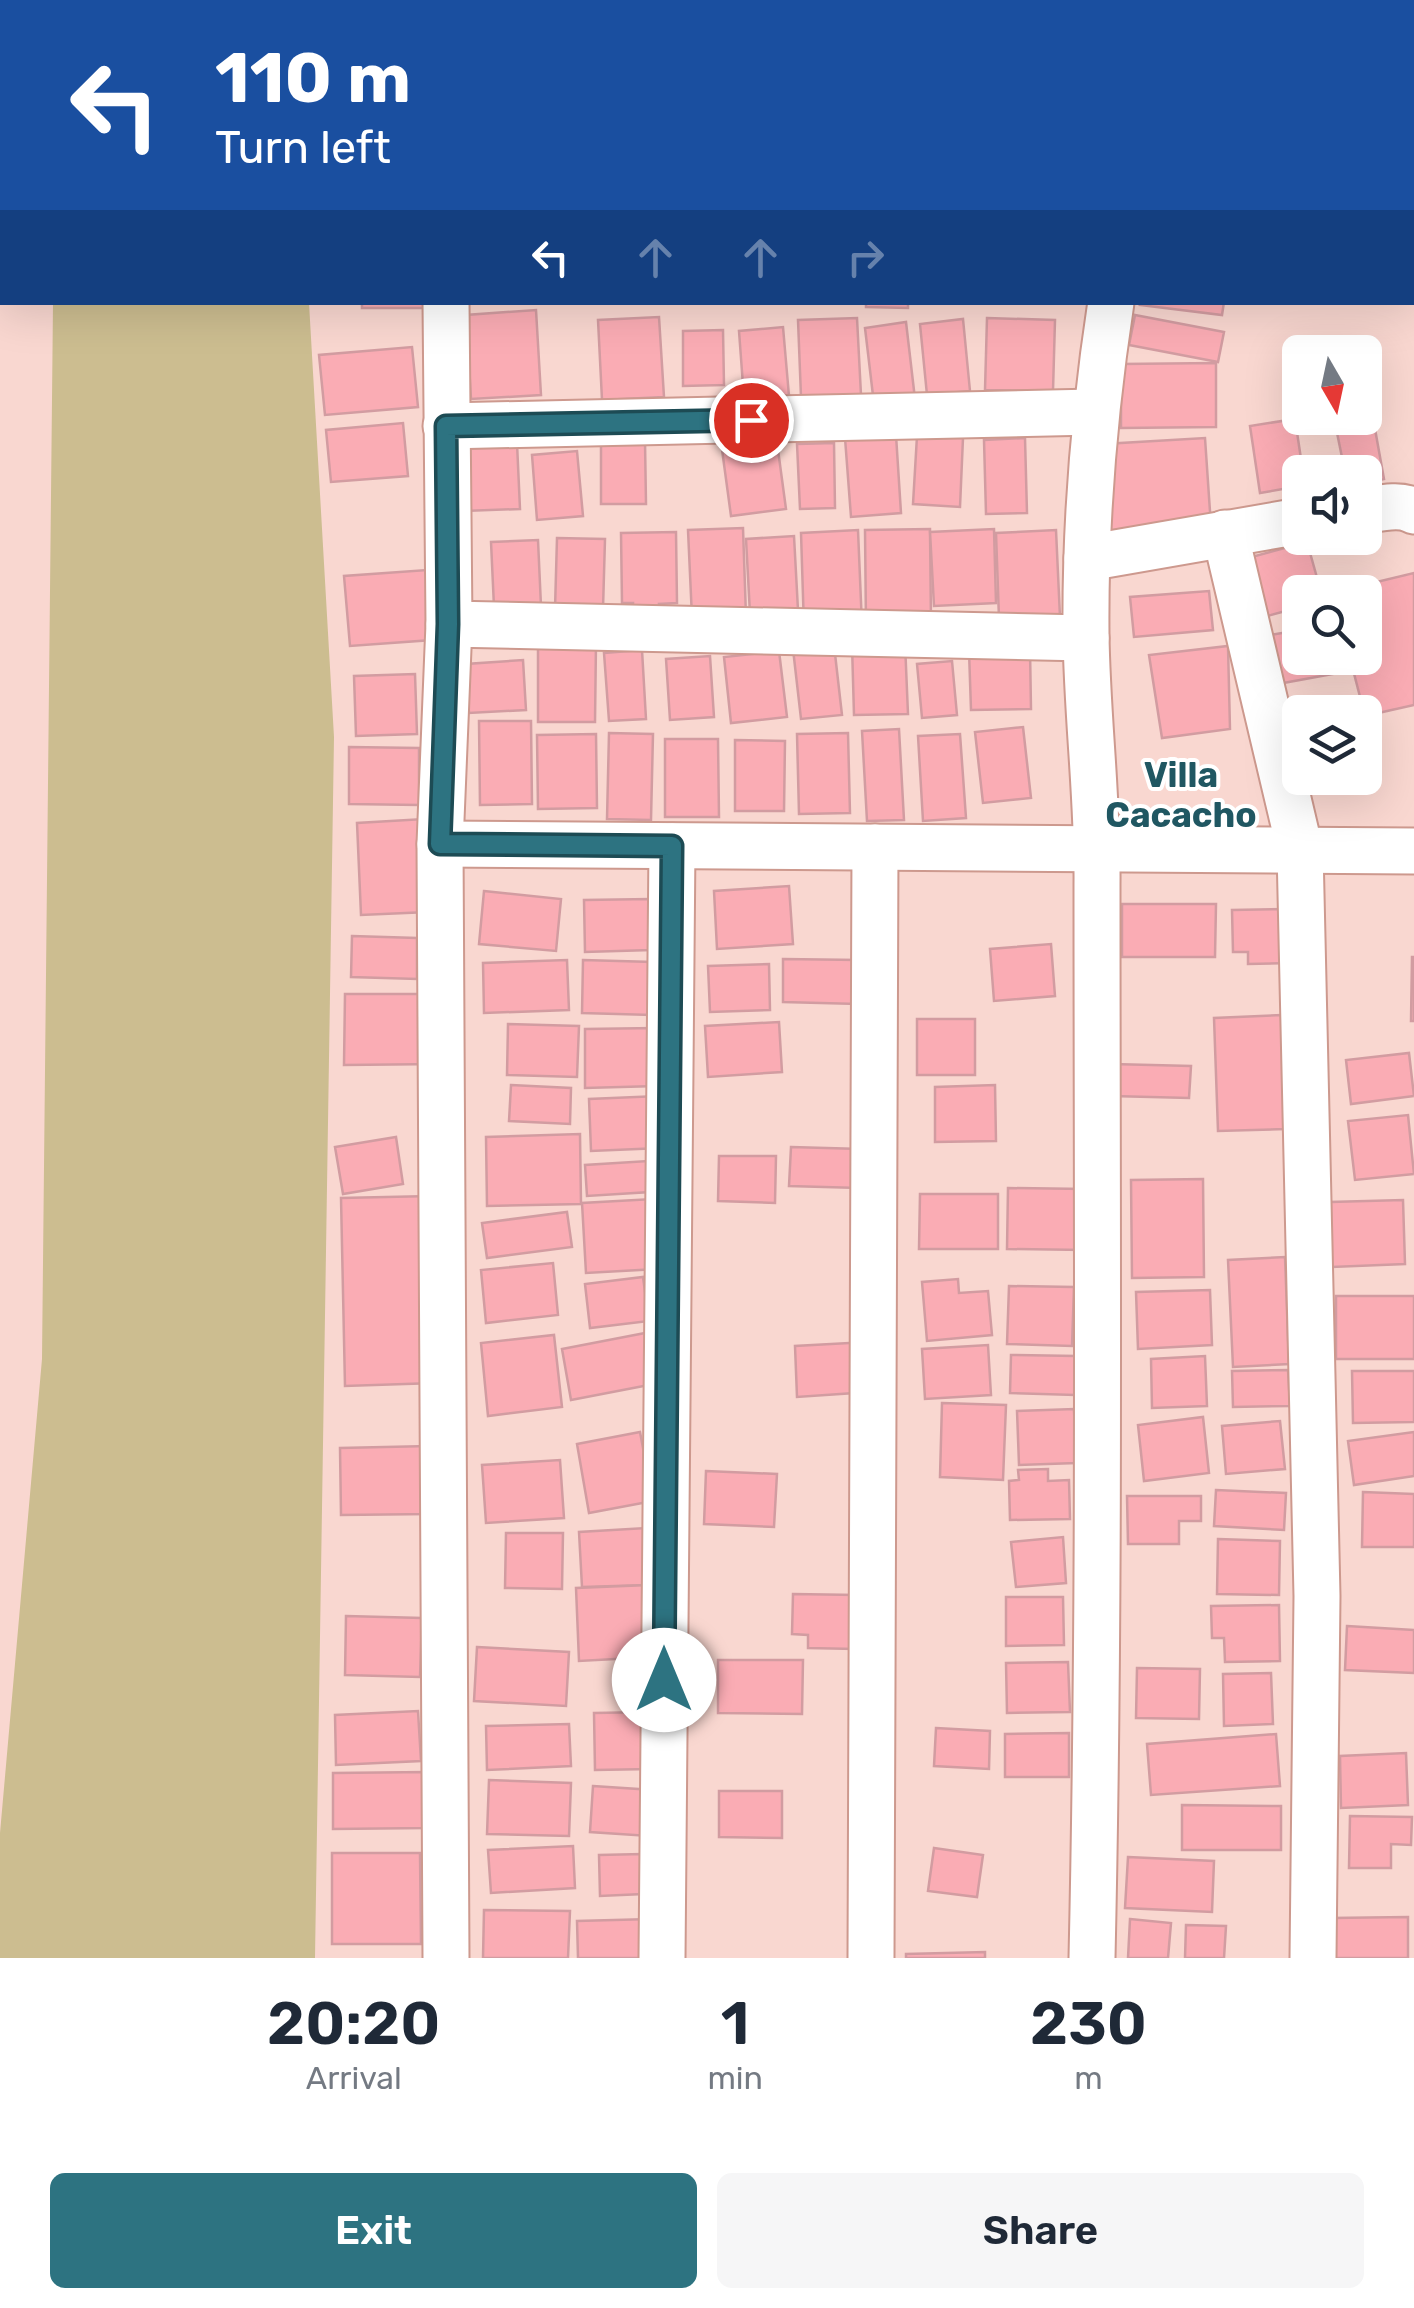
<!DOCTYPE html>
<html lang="en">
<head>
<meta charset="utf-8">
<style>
	:root { --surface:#fff; --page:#f6f6f7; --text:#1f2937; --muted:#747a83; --accent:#2d7381 }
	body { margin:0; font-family:Rubik,sans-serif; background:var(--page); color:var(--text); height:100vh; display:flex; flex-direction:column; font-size:38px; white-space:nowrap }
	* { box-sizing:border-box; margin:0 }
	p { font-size:32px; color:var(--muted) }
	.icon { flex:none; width:55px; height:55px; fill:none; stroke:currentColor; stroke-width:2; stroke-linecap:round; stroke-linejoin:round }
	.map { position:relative; height:1958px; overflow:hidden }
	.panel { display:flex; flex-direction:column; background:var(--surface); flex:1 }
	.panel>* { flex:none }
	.top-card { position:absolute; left:0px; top:0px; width:1415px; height:305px; box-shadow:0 10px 40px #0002; background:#1a4fa0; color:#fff; overflow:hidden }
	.needle { width:65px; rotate:171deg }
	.controls { position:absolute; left:1282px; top:335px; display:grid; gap:20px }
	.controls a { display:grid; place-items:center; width:100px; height:100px; border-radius:15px; background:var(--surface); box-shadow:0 10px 40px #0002; font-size:50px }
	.pin { position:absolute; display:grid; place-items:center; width:85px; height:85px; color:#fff; margin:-42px; border:5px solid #fff; border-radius:50%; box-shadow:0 2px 10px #0007 }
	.me { position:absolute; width:110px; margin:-55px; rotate:0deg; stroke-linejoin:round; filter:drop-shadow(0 0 8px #0008) }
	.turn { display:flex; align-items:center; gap:35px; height:210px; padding:0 50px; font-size:45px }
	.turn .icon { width:130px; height:130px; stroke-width:2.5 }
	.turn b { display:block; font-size:70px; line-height:85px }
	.lanes { display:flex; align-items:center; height:95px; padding:0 50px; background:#0003; justify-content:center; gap:50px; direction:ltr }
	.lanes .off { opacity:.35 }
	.eta { display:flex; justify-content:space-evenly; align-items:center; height:170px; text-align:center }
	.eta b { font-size:60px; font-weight:600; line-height:70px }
	.cta { display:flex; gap:20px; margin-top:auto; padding:20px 50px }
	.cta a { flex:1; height:115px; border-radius:15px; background:var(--accent); color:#fff; font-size:40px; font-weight:600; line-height:115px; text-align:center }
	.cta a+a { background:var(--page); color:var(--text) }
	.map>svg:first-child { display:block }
</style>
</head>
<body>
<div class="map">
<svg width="1414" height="1958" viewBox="0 0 1414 1958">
	<rect width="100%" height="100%" fill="#f9d7d0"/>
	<!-- green -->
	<path fill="#ccbd90" d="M53,303h256l25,434 -19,1221h-315v-125l42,-474z"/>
	<!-- building -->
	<g fill="#faacb4" stroke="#d29ca1" stroke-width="2.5">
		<rect x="354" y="0" width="74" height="2"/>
		<path d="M1179,0h82l-82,2z"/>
		<rect x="362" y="302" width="74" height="6"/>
		<path d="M866,302h42v6l-42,-1z"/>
		<path d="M1141,302h83l-2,13 -82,-10z"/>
		<path d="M536,310l5,85 -70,4 -5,-84z"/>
		<path d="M1135,315l89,17 -6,30 -89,-17z"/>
		<path d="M659,317l5,80 -62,3 -4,-80z"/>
		<path d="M857,318l4,77 -60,2 -3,-77z"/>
		<path d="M987,318l68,2 -2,71 -68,-1z"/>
		<path d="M963,319l7,72 -43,4 -7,-71z"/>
		<path d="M906,322l9,77 -41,5 -9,-76z"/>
		<path d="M783,327l6,69 -45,3 -5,-68z"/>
		<path d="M723,330l1,55 -41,1v-55z"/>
		<path d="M412,347l6,60 -93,8 -6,-60z"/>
		<path d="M1216,363v64l-95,1v-64z"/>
		<path d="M1368,390l16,89 -19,4v-11h-20l-11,-54h31v-27z"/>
		<path d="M1295,419l8,53h-3v14l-40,7 -10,-67z"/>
		<path d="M403,423l5,53 -77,6 -5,-52z"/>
		<path d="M776,435l10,74 -55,7 -10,-74z"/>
		<path d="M896,435l5,78 -50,4 -6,-79z"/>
		<path d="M917,436l46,2 -3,69 -47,-3z"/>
		<path d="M1025,438l2,75 -41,1 -2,-74z"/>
		<path d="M1205,438l6,88 -101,7 -6,-89z"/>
		<path d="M645,441l1,63h-45v-62z"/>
		<path d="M517,443l3,66 -56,2 -3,-64z"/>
		<path d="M834,443l1,65 -35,1 -3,-65z"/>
		<path d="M577,451l6,65 -46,4 -5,-65z"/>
		<path d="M743,528l3,88 -54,2 -4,-88z"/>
		<path d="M930,529l1,95 -65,1 -1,-95z"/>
		<path d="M994,529l2,74 -62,3 -4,-74z"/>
		<path d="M858,530l4,96 -58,2 -3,-95z"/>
		<path d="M1056,530l4,87 -61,2 -3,-86z"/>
		<path d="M676,532l1,71 -18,1 1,12 -28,1 1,-14h-11l-1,-70z"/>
		<path d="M794,536l4,74 -48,4 -4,-75z"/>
		<path d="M557,538l48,1 -2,70h-48z"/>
		<path d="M538,540l3,66 -47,1 -3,-65z"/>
		<path d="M1307,542l14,50h-21v15l-47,13 -16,-59z"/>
		<path d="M427,570l5,70 -82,6 -6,-70z"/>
		<path d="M1414,573v132l-49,11 -15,-58h15v-66h-30z"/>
		<path d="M1209,591l4,39 -79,7 -4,-40z"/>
		<path d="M1300,630v28h35l3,15 -60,11 -8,-49z"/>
		<path d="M538,642h58l-1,80h-57z"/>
		<path d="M905,643l3,71 -54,1 -2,-70z"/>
		<path d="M834,645l8,70 -41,4 -8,-70z"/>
		<path d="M1228,646l2,83 -68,9 -13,-83z"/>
		<path d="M1030,649l1,60 -60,1 -2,-59z"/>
		<path d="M642,650l4,69 -37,2 -5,-68z"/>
		<path d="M779,651l8,66 -56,6 -7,-66z"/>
		<path d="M710,656l4,61 -44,3 -4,-61z"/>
		<path d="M523,660l3,50 -57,3 -3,-49z"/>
		<path d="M952,661l5,54 -35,3 -5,-54z"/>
		<path d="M415,674l2,60 -61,2 -2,-60z"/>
		<path d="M479,721h52l1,83 -52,1z"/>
		<path d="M1023,727l8,71 -48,5 -8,-71z"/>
		<path d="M899,729l5,91 -37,1 -5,-90z"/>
		<path d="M609,733l44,1 -2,86 -44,-1z"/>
		<path d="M848,733l2,80 -51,1 -2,-80z"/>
		<path d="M596,734l1,74 -59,1 -1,-74z"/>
		<path d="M960,734l6,84 -43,3 -5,-85z"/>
		<path d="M665,739h53l1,78h-54z"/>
		<path d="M735,740l50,1 -1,70h-49z"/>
		<path d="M349,747l70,1v57l-70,-1z"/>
		<path d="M424,819l4,93 -67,3 -4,-92z"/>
		<path d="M789,886l4,58 -76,5 -3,-58z"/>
		<path d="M484,891l77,8 -5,52 -77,-7z"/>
		<path d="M650,899l1,51 -66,2 -1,-52z"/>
		<path d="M1122,904h94l-1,53h-93z"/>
		<path d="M1289,909l1,54 -42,1v-12h-15l-1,-42z"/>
		<path d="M352,936l65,2v41l-66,-2z"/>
		<path d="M1051,944l4,52 -61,5 -4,-52z"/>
		<path d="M1412,957h2v64h-3z"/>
		<path d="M783,959l76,1 -1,44 -75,-2z"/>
		<path d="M567,960l2,50 -85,3 -1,-50z"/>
		<path d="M583,960l70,2 -1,53 -70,-2z"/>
		<path d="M769,964l1,46 -60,2 -2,-46z"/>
		<path d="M345,994h95v70l-96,1z"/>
		<path d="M1281,1015l4,114 -67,2 -4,-113z"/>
		<rect x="917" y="1019" width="58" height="56"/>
		<path d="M779,1022l3,50 -74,5 -3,-51z"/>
		<path d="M508,1024l71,2 -2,51 -70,-2z"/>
		<path d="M655,1028l2,58 -72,2v-59z"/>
		<path d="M1409,1053l5,43 -63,8 -5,-44z"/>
		<path d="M1112,1064l79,2 -2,32 -77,-2z"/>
		<path d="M511,1085l60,3 -1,36 -61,-3z"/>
		<path d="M995,1085l1,56 -61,1v-55z"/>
		<path d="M659,1096l2,52 -70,3 -2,-52z"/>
		<path d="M1408,1115l6,59 -59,6 -7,-59z"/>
		<path d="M580,1134l1,70 -94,2 -1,-69z"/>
		<path d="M396,1137l7,47 -60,10 -8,-47z"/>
		<path d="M791,1147l70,2 -2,39 -70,-2z"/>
		<path d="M719,1156h57l-1,47 -57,-2z"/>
		<path d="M648,1161l2,31 -63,4 -2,-31z"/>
		<path d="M1203,1179l1,98 -72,1 -1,-98z"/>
		<path d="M1008,1188l77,1 -1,61 -77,-1z"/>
		<path d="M920,1194h78v55h-79z"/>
		<path d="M431,1196l4,187 -90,3 -4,-188z"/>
		<path d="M653,1199l4,70 -71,4 -4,-70z"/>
		<path d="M1403,1200l2,64 -73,3 -2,-65z"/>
		<path d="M567,1212l5,35 -85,11 -5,-35z"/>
		<path d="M1285,1257l4,107 -56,3 -5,-107z"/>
		<path d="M553,1263l5,52 -72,8 -5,-53z"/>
		<path d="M643,1277l6,44 -59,7 -5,-44z"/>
		<path d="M958,1279l1,14 29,-2 4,44 -65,6 -5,-59z"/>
		<path d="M1009,1286l65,1 -2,59 -65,-2z"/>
		<path d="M1210,1290l2,55 -74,4 -2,-57z"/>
		<rect x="1336" y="1296" width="78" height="63"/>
		<path d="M645,1333l9,51 -83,16 -9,-51z"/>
		<path d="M554,1335l8,72 -74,9 -7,-73z"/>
		<path d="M867,1342l2,50 -72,5 -2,-51z"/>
		<path d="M988,1345l3,50 -66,4 -3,-50z"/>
		<path d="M1011,1355l65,1 -1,39 -65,-2z"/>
		<path d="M1205,1356l2,50 -55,2 -1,-49z"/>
		<path d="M1288,1370l2,36 -57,1 -1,-36z"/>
		<path d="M1352,1371h62v51l-61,1z"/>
		<path d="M942,1403l64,2 -3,75 -63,-3z"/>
		<path d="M1074,1409l2,54 -57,2 -2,-54z"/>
		<path d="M1203,1417l6,56 -65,8 -6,-56z"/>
		<path d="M1280,1421l5,48 -59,5 -4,-48z"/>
		<path d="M640,1432l13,69 -64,12 -12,-69z"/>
		<path d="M1414,1432v44l-60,9 -6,-44z"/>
		<path d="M429,1446l1,68 -89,1 -1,-67z"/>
		<path d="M560,1460l4,58 -78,5 -4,-58z"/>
		<path d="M1048,1469v12l21,-1 1,39 -60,1 -1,-39 10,-1 -1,-10z"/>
		<path d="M706,1471l71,3 -3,53 -70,-3z"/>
		<path d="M1216,1490l70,3 -2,37 -70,-4z"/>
		<path d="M1363,1492l51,2v53h-52z"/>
		<path d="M1127,1496h74v25h-22v23h-51z"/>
		<path d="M646,1528l3,57 -67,2 -3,-55z"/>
		<path d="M506,1533h57l-1,56 -57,-1z"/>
		<path d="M1063,1537l3,46 -50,4 -5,-45z"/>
		<path d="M1218,1539l62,2 -1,54 -62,-1z"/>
		<path d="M649,1585l3,72 -73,4 -3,-73z"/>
		<path d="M793,1594l64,1 -2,54 -47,-1v-13l-16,-1z"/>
		<path d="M1006,1597h57l1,48 -58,1z"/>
		<path d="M1279,1605l1,56 -55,1 -1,-24h-12l-1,-32z"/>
		<path d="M346,1616l76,2 -2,59 -75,-2z"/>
		<path d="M1347,1626l67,4v43l-69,-3z"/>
		<path d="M477,1647l92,5 -3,54 -92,-5z"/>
		<path d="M718,1660h85l-1,54 -84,-1z"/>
		<path d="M1068,1662l2,50 -63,1 -1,-50z"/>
		<path d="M1137,1668l63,1 -1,50 -63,-1z"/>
		<path d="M1271,1673l2,51 -49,2 -1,-52z"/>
		<path d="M418,1711l3,50 -85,4 -1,-50z"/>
		<path d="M650,1712l1,57 -56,1 -1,-57z"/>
		<path d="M569,1724l2,42 -84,4 -1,-44z"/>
		<path d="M936,1728l54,3 -1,38 -55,-3z"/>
		<path d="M1069,1733v44h-64v-43z"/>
		<path d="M1276,1734l4,52 -129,9 -4,-51z"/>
		<path d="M1406,1753l2,52 -67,3 -1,-52z"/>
		<path d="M427,1772v56l-94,1v-56z"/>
		<path d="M489,1780l82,3 -2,53 -82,-2z"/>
		<path d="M593,1786l60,4 -4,46 -59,-4z"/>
		<path d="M719,1791h63v47l-63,-1z"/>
		<path d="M1182,1805l99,1v44h-99z"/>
		<path d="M1350,1816l62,1 -1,28 -20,-1v24h-42z"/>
		<path d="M573,1846l2,42 -84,5 -3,-43z"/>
		<path d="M934,1848l49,7 -6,42 -49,-6z"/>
		<path d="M332,1853h88l1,91h-89z"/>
		<path d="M642,1854l1,40 -43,2 -1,-41z"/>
		<path d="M1128,1857l86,4 -2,51 -87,-4z"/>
		<path d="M484,1910l86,1 -2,47h-85z"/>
		<path d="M1408,1917v41h-77v-40z"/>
		<path d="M651,1919l1,39h-74l-1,-37z"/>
		<path d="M1130,1919l41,4 -3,35h-40z"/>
		<path d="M1186,1925l40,1 -2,32h-39z"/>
		<path d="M985,1952v6h-79v-4z"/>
	</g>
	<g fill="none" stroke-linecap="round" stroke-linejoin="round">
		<!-- street casing -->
		<g stroke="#cd998e" stroke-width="49">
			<g id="street">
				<path d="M443,0v2"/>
				<path d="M567,2l521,-2"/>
				<path d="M1155,2l1,-2"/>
				<path d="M446,426l648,-14"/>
				<path d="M1365,511c16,-3 35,-8 49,0"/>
				<path d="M1225,533l75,317 17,746 -4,362"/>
				<path d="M1087,558l213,-37"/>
				<path d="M449,624l637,14"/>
				<path d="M440,844l974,7"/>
				<path d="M446,1958l-6,-1114 9,-220 -3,-322"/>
				<path d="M662,1958l10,-1112"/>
				<path d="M871,1958l4,-1111"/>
				<path d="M1092,1958c8,-358 5,-716 5,-1074 1,-84 -10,-167 -11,-250 -1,-112 8,-221 25,-332"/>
			</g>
		</g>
		<!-- street -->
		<use href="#street" stroke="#fff" stroke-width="45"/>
	</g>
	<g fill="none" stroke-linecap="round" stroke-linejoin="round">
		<!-- route casing -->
		<g stroke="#1d4b54" stroke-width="25">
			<path id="route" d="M664,1680l8,-834 -232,-2 8,-220 -2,-198 305,-6"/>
		</g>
		<!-- route -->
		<use href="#route" stroke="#2d7381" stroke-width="18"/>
	</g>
	<g text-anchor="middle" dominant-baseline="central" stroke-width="8" stroke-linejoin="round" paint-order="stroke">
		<!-- neighbourhood labels -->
		<g font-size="35" font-weight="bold" fill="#205762" stroke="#fff">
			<text x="1181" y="775">Villa<tspan x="1181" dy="40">Cacacho</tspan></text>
		</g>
	</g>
</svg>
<div class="controls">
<a><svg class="needle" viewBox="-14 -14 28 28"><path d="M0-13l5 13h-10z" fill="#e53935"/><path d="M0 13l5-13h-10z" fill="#747a83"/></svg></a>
<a><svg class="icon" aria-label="sound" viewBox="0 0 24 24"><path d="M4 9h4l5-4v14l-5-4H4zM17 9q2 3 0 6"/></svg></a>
<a><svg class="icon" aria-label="search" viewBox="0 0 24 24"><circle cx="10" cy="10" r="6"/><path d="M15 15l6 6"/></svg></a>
<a><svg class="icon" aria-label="layers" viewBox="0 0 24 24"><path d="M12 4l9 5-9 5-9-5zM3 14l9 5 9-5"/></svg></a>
</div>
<div class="pin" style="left:751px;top:420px;background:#d93025"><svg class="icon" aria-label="arrive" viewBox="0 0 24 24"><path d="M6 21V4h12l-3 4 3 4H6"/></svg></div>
<svg class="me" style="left:664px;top:1680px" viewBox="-20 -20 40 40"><circle r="19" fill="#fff"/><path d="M0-13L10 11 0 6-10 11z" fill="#2d7381"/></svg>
<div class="top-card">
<div class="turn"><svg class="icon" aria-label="left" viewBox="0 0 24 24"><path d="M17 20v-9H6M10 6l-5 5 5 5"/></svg><div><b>110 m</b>Turn left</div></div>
<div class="lanes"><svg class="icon" aria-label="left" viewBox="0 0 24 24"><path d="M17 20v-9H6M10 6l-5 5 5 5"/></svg><svg class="icon off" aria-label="ahead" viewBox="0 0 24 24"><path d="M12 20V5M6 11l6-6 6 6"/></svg><svg class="icon off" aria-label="ahead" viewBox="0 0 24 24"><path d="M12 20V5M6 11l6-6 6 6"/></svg><svg class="icon off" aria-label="right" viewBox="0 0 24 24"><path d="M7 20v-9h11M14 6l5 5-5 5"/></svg></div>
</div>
</div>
<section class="panel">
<div class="eta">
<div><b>20:20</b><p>Arrival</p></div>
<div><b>1</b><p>min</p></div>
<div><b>230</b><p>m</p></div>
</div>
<div class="cta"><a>Exit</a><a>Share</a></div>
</section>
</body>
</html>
